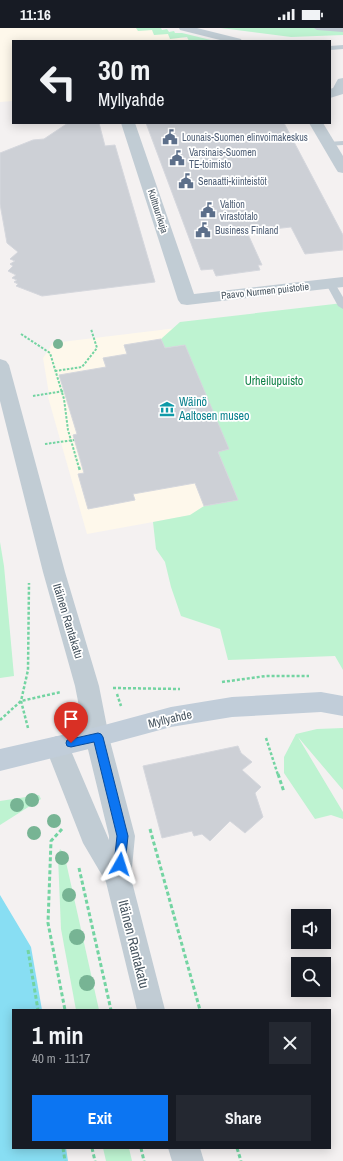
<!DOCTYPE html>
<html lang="en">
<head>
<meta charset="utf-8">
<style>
	:root { --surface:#171b24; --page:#242831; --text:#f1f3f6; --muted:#9ea1a6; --accent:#0c75f2 }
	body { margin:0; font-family:"Archivo Narrow",sans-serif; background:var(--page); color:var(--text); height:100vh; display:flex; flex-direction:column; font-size:15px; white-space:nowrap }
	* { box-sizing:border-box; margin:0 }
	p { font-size:13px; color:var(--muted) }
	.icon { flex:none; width:22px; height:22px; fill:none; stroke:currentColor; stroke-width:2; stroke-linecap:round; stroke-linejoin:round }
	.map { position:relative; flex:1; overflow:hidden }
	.panel { position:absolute; left:12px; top:981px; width:319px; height:140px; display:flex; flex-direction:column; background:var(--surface); border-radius:0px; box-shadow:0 2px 10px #0003 }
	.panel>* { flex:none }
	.banner { position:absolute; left:12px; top:12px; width:319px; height:84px; border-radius:0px; box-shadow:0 2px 10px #0003; background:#171b24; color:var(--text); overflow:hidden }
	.fabs { position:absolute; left:291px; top:881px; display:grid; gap:8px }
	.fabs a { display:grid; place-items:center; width:40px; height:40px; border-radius:0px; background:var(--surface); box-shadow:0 2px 10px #0003; font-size:20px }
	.pin { position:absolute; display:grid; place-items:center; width:34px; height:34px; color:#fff; margin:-41px -17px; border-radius:50% 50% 50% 0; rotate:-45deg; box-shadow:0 0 4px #0007 }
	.pin .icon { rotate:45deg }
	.me { position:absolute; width:44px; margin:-22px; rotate:6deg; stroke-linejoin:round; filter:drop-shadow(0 0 3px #0008) }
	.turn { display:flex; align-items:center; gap:14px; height:84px; padding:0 20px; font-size:18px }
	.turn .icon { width:52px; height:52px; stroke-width:2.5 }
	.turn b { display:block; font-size:28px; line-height:34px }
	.round { display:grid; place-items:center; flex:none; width:42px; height:42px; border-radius:0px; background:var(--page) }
	.headline { display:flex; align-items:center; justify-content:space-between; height:68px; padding:0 20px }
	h1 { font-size:24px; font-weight:700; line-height:30px }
	.cta { display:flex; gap:8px; margin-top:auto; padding:8px 20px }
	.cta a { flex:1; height:46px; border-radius:0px; background:var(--accent); color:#fff; font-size:16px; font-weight:700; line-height:46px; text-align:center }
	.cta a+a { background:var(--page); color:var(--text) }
	.status { display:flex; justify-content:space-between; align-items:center; height:28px; padding:0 20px; background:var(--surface); direction:ltr }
	.status svg { height:11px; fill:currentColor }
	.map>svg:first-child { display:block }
</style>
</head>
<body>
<div class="status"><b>11:16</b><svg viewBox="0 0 49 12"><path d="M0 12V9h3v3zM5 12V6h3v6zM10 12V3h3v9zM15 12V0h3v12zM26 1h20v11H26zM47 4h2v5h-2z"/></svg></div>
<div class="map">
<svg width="343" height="1133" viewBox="0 0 343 1133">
	<rect width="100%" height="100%" fill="#f4f1f1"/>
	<!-- commercial -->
	<g fill="#fef8eb">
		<path d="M0,0h146l42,11 1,2h-176v60l-13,1z"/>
		<path d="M177,300l75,176 -165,30 -39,-137 1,-3 -6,-36 10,-15z"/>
	</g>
	<!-- green -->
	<g fill="#bef3d1">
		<path d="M136,0h25l1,2 5,-1 2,3 5,-1 1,2h7l33,8h-26l-2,-4 -17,2 -2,-5 -14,1 -2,-5 -14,1z"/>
		<path d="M221,0h122v7l-52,2z"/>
		<path d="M343,275v367l-8,-14 -107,4 -8,-31 -39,-13 -10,-29 -6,-25 -9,-13 -3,-27 37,-7 14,-9 34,-6 -20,-48 10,-3 -44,-104 -19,3 -4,-9 19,-17z"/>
		<path d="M0,514l4,24 10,110 -14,2z"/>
		<path d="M343,700v62l-45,-53 45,75v7l-12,-4 -16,4 -31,-46v-16l12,-23 21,-5z"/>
		<path d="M39,767l2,4 -41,26v-24z"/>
		<path d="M60,821l4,4 35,157h-23l-15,-81 -3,-72z"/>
		<path d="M103,1120h26l3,13h-26z"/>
	</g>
	<!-- water -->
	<path fill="#88def3" d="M0,867l31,52 11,63h-29v138h53l2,13h-68z"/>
	<!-- building -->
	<g fill="#cdd0d6" stroke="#d5d7dd">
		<path d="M68,95h31l6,23 10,-1 40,137 -113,14 -26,-10 2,-2 -4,-2 3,-2 -5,-2 4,-3 -8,-4 5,-5 -3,-2 5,-3 -5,-2 8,-7 -11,-9 -7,-39v-51l33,-13 11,-1z"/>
		<path d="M146,95h138l59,112v15l-38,4 -14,-27 -44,5 15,33h-4l2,5 -44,6 -3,-7 -12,1z"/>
		<path d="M161,311l4,9 20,-3 44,104 -11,3 20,48 -34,6 -9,-23 -62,11 2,6 -47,9 -10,-35 6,-1 -11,-38 4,-1 -18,-59 47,-8 -3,-9 24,-4 -3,-9z"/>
		<path d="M238,718l3,7 11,9 -10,8 19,17 -6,6 8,24 -18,16 -15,-12 -20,20 -8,-7 -8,2 -2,-5 -30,7 -19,-72z"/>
	</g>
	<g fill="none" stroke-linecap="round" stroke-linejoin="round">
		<!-- path-far2 -->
		<g stroke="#73d4a2" stroke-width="2" stroke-dasharray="2.5 1.5" stroke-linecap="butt">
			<path d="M21,306l29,19 14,46 4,31 11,38"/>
			<path d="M55,343l27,-4 15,-19 -6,-19"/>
			<path d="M33,368l31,-5"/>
			<path d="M45,416l29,-4"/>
		</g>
		<!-- path-far1 -->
		<g stroke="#73d4a2" stroke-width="2.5" stroke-dasharray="3 2" stroke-linecap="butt">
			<path d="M79,439l1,4"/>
			<path d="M222,654l44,-6h43"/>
			<path d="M113,660l67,1"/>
			<path d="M117,666l4,12"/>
			<path d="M0,692l21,-19 40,-9"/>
			<path d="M28,700l-7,-27 7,-31 1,-87"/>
			<path d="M266,710l12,37"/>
		</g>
		<!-- path -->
		<g stroke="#73d4a2" stroke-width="3" stroke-dasharray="4 2.5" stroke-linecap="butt">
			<path d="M278,746l6,18"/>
			<path d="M62,801l-11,12 -3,82 17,87"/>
			<path d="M150,801l50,181"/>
			<path d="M79,840l32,142"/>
			<path d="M28,922l10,60"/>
			<path d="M63,1120l2,13"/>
			<path d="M92,1120l3,13"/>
			<path d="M141,1120l3,13"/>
			<path d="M237,1120l4,13"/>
		</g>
		<!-- service -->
		<g fill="#c1ccd4" fill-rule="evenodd">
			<path d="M314,0h29v4l-26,-2z"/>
			<path d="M343,17v4l-13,1v-4z"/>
			<path d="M343,113v4l-15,1 -4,-2 4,-2z"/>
			<path d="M331,253l3,1 9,15v12l-5,-3 -12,-22z"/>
		</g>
		<!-- pedestrian -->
		<path fill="#c1ccd4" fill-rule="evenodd" d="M179,0h18l44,11 1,2h-18l-44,-11z"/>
		<!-- minor -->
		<g fill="#c1ccd4" fill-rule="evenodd">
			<path d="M343,50v16l-13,4v-9l3,-1 5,-9z"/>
			<path d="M121,95h14l59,171 149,-17v10l-156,18 -6,-1 -3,-4z"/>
			<path d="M309,95h14l20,33v17l-5,-1 -2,-3z"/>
		</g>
		<!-- tertiary -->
		<g fill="#c1ccd4" fill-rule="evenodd">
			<path d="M0,331l6,2 3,4 56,207 34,114 10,51 26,99 -4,42 34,132h-28l-31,-128 -23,-39 -38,-97 3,-7 9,-3 9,3 43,101v-4l-24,-99 -10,-51 -32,-114 -43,-171z"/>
			<path d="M168,1120h32l4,13h-32z"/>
		</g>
		<!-- secondary -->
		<path fill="#c1cdd9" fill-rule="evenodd" d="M321,664l22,4v20l-22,-4 -89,5 -61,10 -74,20 -97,24v-22l97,-22 74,-20 61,-10z"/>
	</g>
	<!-- trees -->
	<g fill="#77b494">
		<circle cx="58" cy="316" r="5"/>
		<circle cx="32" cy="772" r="7"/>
		<circle cx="17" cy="777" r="7"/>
		<circle cx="54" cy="793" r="7"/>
		<circle cx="34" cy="805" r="7"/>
		<circle cx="62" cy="830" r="7"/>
		<circle cx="69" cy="867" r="7"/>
		<circle cx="77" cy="909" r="8"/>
		<circle cx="87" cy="955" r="8"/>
	</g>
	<!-- route -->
	<path fill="#0c75f2" stroke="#084c9d" d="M98,705l3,1 2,3 25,99 -3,28 -2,4 -3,1 -4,-1 -2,-4 3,-28 -23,-94 -23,5 -4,-1 -1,-3 1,-3 4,-1z"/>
	<!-- icons -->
	<defs>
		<g id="civic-bare" transform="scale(1.2)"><path d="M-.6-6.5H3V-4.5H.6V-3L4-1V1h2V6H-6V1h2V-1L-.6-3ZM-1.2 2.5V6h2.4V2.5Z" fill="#5c6f8a" stroke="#fff" stroke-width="2.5" paint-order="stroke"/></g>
		<g id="museum-bare" transform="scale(1.2)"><path d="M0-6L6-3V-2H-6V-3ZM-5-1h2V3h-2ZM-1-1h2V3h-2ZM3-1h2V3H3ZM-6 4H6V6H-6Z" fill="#0f9aa8" stroke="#fff" stroke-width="2.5" paint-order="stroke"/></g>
	</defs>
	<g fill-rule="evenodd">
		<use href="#civic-bare" x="170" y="109"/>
		<use href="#civic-bare" x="177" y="130"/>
		<use href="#civic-bare" x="186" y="153"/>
		<use href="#civic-bare" x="208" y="182"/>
		<use href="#civic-bare" x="203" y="202"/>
		<use href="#museum-bare" x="167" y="381"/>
	</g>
	<g text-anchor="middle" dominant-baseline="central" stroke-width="3.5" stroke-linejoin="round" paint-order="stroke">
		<!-- far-service labels -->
		<g font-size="10" fill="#4e5e75" stroke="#fff" text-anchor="start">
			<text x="182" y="109">Lounais-Suomen elinvoimakeskus</text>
			<text x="189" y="124">Varsinais-Suomen<tspan x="189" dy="12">TE-toimisto</tspan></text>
			<text x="198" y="153">Senaatti-kiinteistöt</text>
			<text x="220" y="176">Valtion<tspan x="220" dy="12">virastotalo</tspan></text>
			<text x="215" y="202">Business Finland</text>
		</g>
		<!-- far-street labels -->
		<g font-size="10" fill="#475560" stroke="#fff">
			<text transform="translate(158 183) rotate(72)">Kulttuurikuja</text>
			<text transform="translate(265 263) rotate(-6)">Paavo Nurmen puistotie</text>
		</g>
		<!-- park labels -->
		<g font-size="12" fill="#118348" stroke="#fff">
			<text x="274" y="353">Urheilupuisto</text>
		</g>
		<!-- culture labels -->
		<g font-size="12" fill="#0d838f" stroke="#fff" text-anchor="start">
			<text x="179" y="374">Wäinö<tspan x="179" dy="14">Aaltosen museo</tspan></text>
		</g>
		<!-- street labels -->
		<g font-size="12" fill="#475560" stroke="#fff">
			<text transform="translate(68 593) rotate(73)">Itäinen Rantakatu</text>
			<text transform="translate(170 691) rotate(-13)">Myllyahde</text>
		</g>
		<!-- near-street labels -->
		<g font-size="14" fill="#475560" stroke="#fff">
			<text transform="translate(134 916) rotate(76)">Itäinen Rantakatu</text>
		</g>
	</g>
</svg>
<div class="fabs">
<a><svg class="icon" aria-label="sound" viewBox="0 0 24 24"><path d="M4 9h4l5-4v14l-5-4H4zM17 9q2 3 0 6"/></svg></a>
<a><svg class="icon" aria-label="search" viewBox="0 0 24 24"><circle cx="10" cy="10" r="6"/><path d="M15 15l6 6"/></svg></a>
</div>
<div class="pin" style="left:71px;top:715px;background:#d93025"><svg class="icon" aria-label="arrive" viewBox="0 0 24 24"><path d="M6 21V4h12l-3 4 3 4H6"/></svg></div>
<svg class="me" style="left:120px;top:836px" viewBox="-20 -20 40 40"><path d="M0-17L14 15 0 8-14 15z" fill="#0c75f2" stroke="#fff" stroke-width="4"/></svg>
<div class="banner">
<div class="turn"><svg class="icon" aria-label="left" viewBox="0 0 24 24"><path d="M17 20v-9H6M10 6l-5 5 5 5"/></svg><div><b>30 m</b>Myllyahde</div></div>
</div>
<section class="panel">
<div class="headline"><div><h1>1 min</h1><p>40 m · 11:17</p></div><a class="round"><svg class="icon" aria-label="close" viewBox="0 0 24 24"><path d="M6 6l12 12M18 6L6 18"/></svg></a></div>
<div class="cta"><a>Exit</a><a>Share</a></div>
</section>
</div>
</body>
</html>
